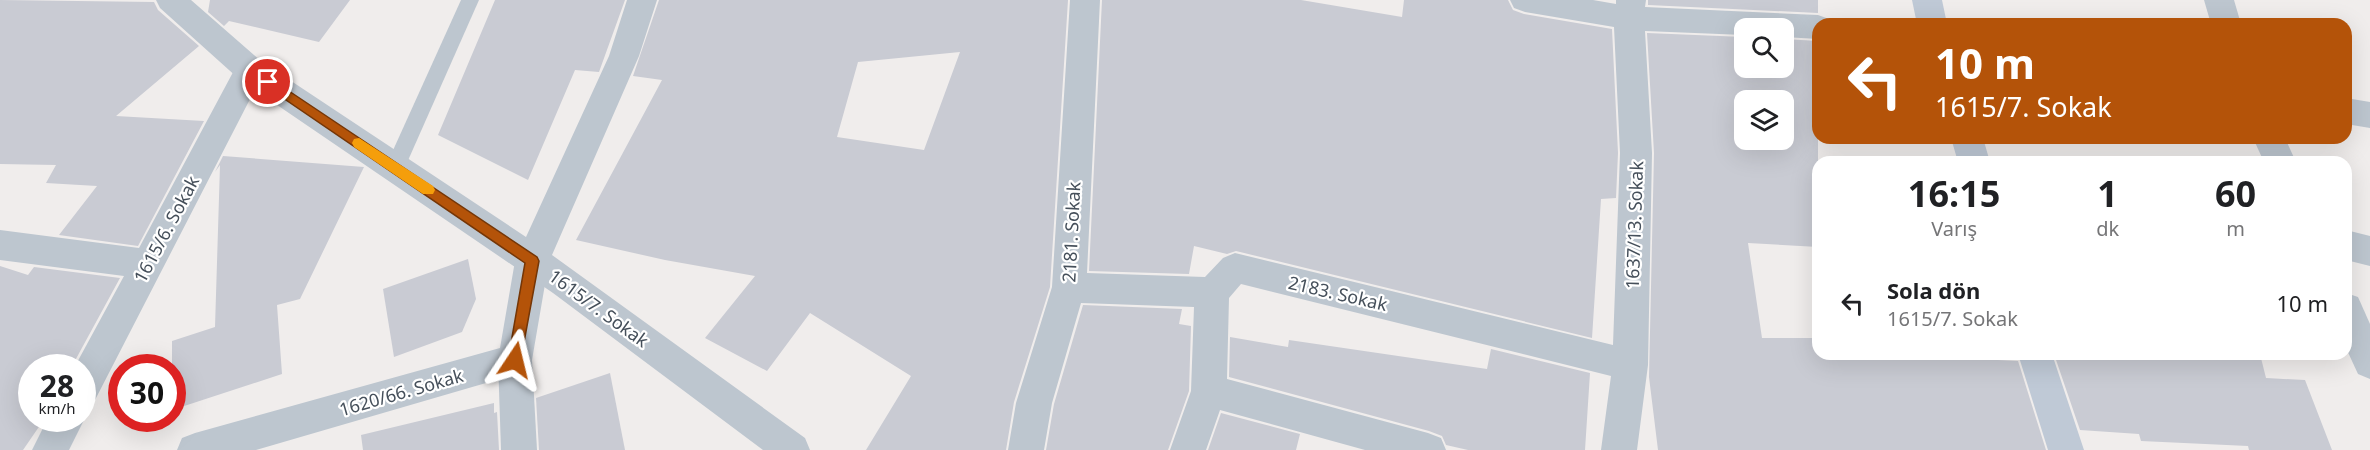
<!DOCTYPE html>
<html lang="tr">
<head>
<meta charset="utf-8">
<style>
	:root { --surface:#fff; --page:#f2f2f2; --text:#202124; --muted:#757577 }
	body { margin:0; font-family:"Noto Sans",sans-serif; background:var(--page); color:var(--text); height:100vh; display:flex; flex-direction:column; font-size:22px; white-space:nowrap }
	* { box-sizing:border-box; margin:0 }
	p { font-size:20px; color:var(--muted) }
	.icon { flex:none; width:33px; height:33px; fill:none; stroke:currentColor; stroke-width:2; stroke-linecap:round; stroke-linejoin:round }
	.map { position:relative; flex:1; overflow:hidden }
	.side { position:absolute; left:1812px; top:156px; width:540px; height:204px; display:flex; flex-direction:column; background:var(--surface); border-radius:18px; box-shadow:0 6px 24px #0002 }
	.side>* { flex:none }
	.banner { position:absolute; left:1812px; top:18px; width:540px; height:126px; border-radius:18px; box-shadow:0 6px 24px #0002; background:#b45309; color:#fff; overflow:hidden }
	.controls { position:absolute; left:1734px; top:18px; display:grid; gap:12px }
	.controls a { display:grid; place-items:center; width:60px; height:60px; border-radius:12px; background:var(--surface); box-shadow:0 6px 24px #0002; font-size:30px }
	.speed { position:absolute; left:18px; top:354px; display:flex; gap:12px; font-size:30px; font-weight:700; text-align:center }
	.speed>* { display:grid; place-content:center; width:78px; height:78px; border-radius:50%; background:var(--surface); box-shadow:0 6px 24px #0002; line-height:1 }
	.speed small { font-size:15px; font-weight:400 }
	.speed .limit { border:9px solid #d22; background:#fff; color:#111 }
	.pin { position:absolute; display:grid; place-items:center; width:51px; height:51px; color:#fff; margin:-26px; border:3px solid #fff; border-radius:50%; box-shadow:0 2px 6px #0007 }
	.me { position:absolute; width:66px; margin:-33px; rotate:10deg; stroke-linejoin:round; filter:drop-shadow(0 0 4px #0008) }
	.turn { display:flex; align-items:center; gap:21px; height:126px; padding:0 24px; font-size:27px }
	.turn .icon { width:78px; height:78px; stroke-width:2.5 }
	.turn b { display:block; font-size:42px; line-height:51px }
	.eta { display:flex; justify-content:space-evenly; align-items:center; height:102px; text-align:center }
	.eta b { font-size:36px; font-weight:700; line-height:42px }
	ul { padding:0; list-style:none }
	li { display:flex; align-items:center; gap:18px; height:90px; padding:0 24px }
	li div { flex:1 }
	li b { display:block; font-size:22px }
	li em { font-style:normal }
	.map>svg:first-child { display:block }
</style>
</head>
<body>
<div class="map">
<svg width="2370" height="450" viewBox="0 0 2370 450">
	<rect width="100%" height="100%" fill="#f0edec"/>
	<!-- building -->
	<g fill="#c9cbd3" fill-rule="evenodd">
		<path d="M0,0l154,2 4,8 41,36 -83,70 88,5 -66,125 -79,-11 38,-49 -51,-3 10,-18 -56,-1z"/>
		<path d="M210,0h140l-31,42 -90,-21 -5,5 -16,-14z"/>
		<path d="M495,0h130l-26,72 -24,-2 -47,110 -90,-45z"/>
		<path d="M659,0h409l-18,287 -36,115 -8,48h-140l45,-74 -101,-63 -43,58 -62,-33 50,-62 -90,-16 -89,-20 86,-160 -29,-4zM960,52l-36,98 -87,-13 21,-75z"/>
		<path d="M1102,0h199l101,17 2,-17h104l5,10 11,4 88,15 6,124 -2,45 -15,1 -9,139 -356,-87 -9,3 -33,-8 -5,28 -100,-3z"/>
		<path d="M1648,0h170v13l-170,-8z"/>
		<path d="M1647,33l97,4v31h40v-29l34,2v206l-70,-4 14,95h56v16l139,2 1,2 60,3 28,89h-388l-9,-73 5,-224zM1744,100h40v40h-40z"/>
		<path d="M223,156l141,11 -64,132 -23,6 5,69 -110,36v-69l43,-14 5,-162 -5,7z"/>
		<path d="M468,259l8,40 -14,33 -68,25 -11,-68z"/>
		<path d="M0,266l28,9 6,-8 86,11 -49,90h-39v50h13l-22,32h-23z"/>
		<path d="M1083,305l99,4 -3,15 12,2 -2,65 -21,59h-122l8,-46z"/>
		<path d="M1230,337l58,10 1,-7 198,29 4,-20 99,24 -5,77h-117l-22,-5 -4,-9 -13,-5 -200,-54z"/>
		<path d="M2054,354h206l6,24 39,2 27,70h-83l-1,-4 -107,-5 -2,-7 -59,-4z"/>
		<path d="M610,373l15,77h-86l-3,-52z"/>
		<path d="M494,403v10l3,-1 2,38h-136l-2,-15z"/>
		<path d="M1221,413l79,21 -4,16h-88z"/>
	</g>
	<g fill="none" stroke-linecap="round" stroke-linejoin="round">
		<!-- service -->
		<path fill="#bdc6cf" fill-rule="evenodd" d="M461,0h18l-77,174 -7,3 -7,-3 -3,-6z"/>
		<!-- minor -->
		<g fill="#bdc6cf" fill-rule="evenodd">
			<path d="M1070,0h30l-13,273 118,4 18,-19 12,-5 378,92 7,-192 -6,-126 -89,-15 -11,-4 -4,-8h83l23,4v-4h30l-1,7 173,8 11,4 2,5h-13v15l-34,-2v-9h-40v7l-99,-4 7,122 -4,212 -11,85h-36l10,-74 -370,-92 -12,14 -2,81 201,54 13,5 5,12h-81l-145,-40 -14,40h-36l21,-59 3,-84 -113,-4 -29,100 -8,47h-36l8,-47 36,-116z"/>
			<path d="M2204,0h30l7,24h-30z"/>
			<path d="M250,58l11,3 4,9 -170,330 -13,4v-36h-8l50,-92 -124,-16v-30l139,18 100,-187z"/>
			<path d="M2346,98l24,4v26l-24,-4z"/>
			<path d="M2253,138h32l11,24h-32z"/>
			<path d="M2346,230l24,6v30l-24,-6z"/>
			<path d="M532,246l12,5 5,10 -17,99 -5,11 -271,79h-79l5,-12 13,-5 305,-85 15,-87 5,-10z"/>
			<path d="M2346,293l12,4 12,27v55l-12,-5 -12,-26z"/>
			<path d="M82,413l3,5 -16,32h-37l16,-32h34z"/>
		</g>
		<!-- tertiary -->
		<g fill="#bdc6cf" fill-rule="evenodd">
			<path d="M156,0h35l70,61 265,176 83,-181 18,-56h30l-18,56 -87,199 253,183 5,12h-47l-210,-157 -314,-214 -79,-71z"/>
			<path d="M515,344l12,5 5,11 5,90h-36l-3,-90 5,-11z"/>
		</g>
		<!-- secondary -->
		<g fill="#bfc9d6" fill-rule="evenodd">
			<path d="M1912,0h30l5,24h-30z"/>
			<path d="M1951,138h32l7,24h-32z"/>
			<path d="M2018,354h34l32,96h-36z"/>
		</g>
	</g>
	<!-- route -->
	<path fill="#b45309" stroke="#753606" stroke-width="1.5" d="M268,77l269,180 2,4 -19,103 -5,2 -5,-2 -2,-4 17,-97 -261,-178 -2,-3 2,-4z"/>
	<!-- slow -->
	<path fill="#f59e0b" d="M359,138l74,48 2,4 -2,4h-10l-69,-47 -2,-4 2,-4z"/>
	<g text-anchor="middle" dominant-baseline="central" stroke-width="4.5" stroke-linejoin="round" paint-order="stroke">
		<!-- street labels -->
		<g font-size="18" fill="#454f5a" stroke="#fff">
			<text transform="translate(1634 225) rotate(-88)">1637/13. Sokak</text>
			<text transform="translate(166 229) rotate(-62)">1615/6. Sokak</text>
			<text transform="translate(1071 232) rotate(-87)">2181. Sokak</text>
			<text transform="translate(1338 293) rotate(13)">2183. Sokak</text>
			<text transform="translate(599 308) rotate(36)">1615/7. Sokak</text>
			<text transform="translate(401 392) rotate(-16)">1620/66. Sokak</text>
		</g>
	</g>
</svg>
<div class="controls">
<a><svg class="icon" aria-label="search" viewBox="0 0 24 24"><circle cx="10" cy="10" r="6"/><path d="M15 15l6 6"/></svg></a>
<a><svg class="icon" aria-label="layers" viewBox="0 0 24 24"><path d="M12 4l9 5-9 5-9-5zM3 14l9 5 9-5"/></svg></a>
</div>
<div class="speed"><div>28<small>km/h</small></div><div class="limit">30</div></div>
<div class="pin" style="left:268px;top:82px;background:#d93025"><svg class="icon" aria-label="arrive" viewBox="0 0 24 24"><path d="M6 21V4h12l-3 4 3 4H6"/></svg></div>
<svg class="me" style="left:515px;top:360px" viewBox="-20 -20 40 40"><path d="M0-17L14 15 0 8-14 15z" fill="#b45309" stroke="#fff" stroke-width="4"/></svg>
<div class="banner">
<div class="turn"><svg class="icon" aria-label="left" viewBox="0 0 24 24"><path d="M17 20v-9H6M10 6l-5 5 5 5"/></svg><div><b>10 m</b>1615/7. Sokak</div></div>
</div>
<section class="side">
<div class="eta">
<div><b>16:15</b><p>Varış</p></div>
<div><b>1</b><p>dk</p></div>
<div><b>60</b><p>m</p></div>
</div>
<ul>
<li><svg class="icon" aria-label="left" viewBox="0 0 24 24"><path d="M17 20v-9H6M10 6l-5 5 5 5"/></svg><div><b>Sola dön</b><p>1615/7. Sokak</p></div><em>10 m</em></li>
</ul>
</section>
</div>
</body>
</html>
